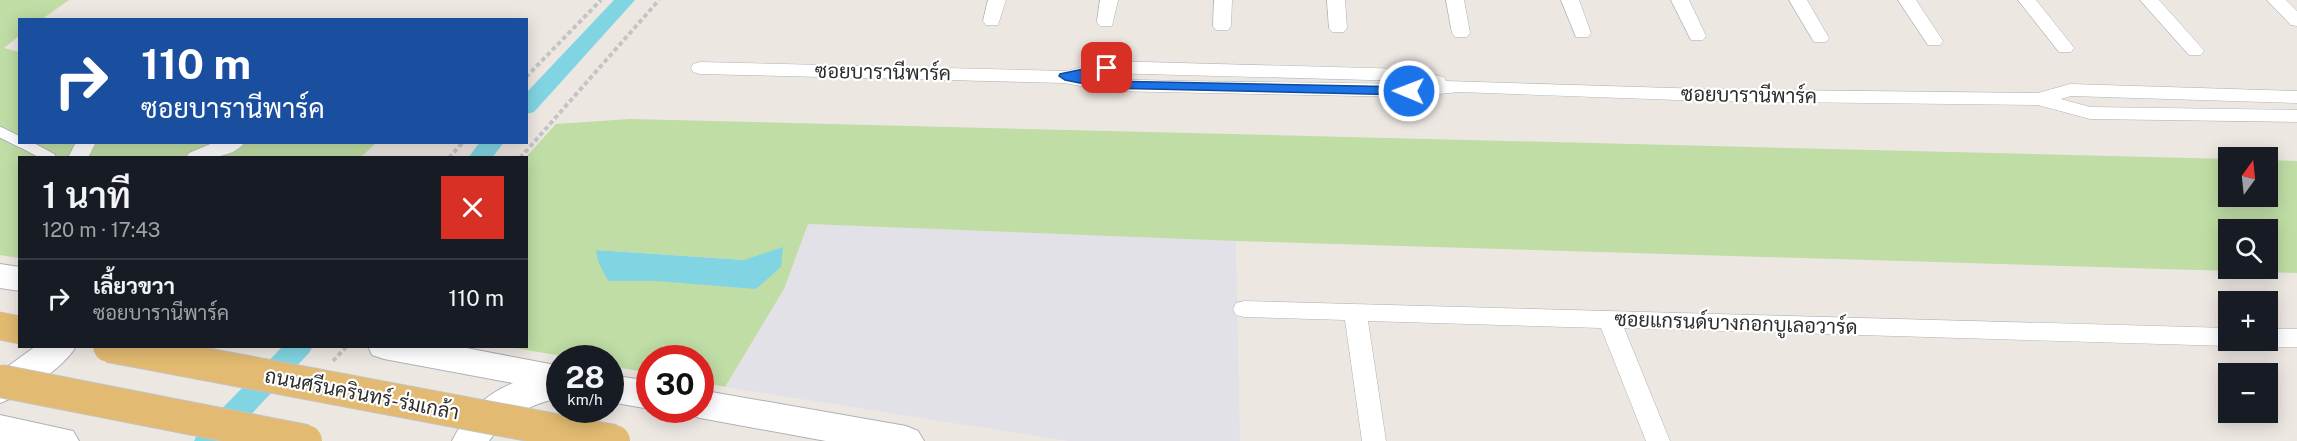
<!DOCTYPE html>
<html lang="th">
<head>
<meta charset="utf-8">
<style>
	:root { --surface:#171b24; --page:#242831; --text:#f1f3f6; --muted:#9ea1a6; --line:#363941 }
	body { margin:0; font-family:"Public Sans",Sarabun,sans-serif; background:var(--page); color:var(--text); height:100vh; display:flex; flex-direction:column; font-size:22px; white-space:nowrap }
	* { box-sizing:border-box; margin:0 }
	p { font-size:20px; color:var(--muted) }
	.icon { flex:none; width:33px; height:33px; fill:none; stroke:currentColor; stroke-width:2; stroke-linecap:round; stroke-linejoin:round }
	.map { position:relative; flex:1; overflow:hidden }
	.side { position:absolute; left:18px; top:156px; width:510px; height:192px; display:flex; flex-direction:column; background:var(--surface); border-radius:0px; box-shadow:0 3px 15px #0003 }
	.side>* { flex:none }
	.top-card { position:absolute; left:18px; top:18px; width:510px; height:126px; border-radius:0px; box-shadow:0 3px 15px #0003; background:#1a4fa0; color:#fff; overflow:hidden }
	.needle { width:39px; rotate:15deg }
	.buttons { position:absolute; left:2218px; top:147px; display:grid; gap:12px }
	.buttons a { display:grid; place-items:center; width:60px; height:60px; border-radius:0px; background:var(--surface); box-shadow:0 3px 15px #0003; font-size:30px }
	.speed { position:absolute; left:546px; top:345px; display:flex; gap:12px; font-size:30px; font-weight:700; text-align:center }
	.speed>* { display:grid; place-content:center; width:78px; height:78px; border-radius:50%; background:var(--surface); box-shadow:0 3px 15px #0003; line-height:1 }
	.speed small { font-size:15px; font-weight:400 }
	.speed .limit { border:9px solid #d22; background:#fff; color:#111 }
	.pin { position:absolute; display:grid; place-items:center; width:51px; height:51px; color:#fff; margin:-26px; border-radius:12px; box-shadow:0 3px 9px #0006 }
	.me { position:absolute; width:66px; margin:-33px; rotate:271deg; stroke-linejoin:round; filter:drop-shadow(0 0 4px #0008) }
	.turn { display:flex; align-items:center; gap:21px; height:126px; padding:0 24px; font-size:27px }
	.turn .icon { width:78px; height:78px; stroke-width:2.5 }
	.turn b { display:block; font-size:42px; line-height:51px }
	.round { display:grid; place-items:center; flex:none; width:63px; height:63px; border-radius:0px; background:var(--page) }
	.overview { display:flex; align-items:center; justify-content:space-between; height:102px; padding:0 24px }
	h1 { font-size:36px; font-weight:600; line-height:45px }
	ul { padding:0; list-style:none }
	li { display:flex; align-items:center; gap:18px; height:78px; padding:0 24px; border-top:2px solid var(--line) }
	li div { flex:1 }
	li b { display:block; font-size:22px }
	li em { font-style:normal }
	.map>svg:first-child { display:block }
</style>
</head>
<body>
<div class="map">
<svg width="2297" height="441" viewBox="0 0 2297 441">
	<rect width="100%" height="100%" fill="#ede7e2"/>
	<!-- industrial -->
	<path fill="#e2e1e7" d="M808,224l428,17 4,200h-172l-343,-54 59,-98z"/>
	<!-- green -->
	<g fill="#bfdda5" fill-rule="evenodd">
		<path d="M0,0h69l-27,19 -22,1 -1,16 -15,12 15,4 1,90 356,1 -16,15h-340l-1,100 -19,-3z"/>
		<path d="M630,119l1599,40v37h39v-36l29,1v112l-1061,-32 -428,-17 -24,65 -59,98 -24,-5 -1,-24h-50l-1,15 -38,-7 -1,-8h-37l-64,-11 17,-1v-189l30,-33zM2229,230h39v38h-39zM597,250l147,10 -87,21h-49z"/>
	</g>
	<!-- water -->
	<path fill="#81d5e3" d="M783,247l-2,20 -25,22 -99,-8h-49l-10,-20 -2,-11 148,10z"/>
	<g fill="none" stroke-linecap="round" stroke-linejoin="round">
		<!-- canal -->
		<g fill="#81d5e3" fill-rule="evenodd">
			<path d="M614,0h21l-101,112 -8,2v-21z"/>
			<path d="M480,142h24l-12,16h-24z"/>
			<path d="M283,346h30l-4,7 -83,88h-32l4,-8z"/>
		</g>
		<!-- lane casing -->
		<g stroke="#aeb1b8" stroke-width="12">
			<g id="lane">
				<path d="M0,132l20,10"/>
				<path d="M21,142l30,16"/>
			</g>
		</g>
		<!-- street casing -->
		<g stroke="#aeb1b8" stroke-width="1">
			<g id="street">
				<path d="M988,0h18l-8,25h-12l-3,-4z"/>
				<path d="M1100,0h18l-6,26h-12l-3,-4z"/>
				<path d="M1214,0h18l-1,26 -3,4h-12l-3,-4z"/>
				<path d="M1327,0h18l2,28 -3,4h-12l-3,-4z"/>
				<path d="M1446,0h18l6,33 -3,4h-12l-3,-4z"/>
				<path d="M1561,0h18l12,33 -3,4h-12z"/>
				<path d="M1671,0h18l17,36 -3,4h-12z"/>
				<path d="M1789,0h18l22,38 -3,4h-12z"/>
				<path d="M1898,0h18l27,41 -3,4h-12z"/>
				<path d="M2018,0h18l35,44 3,4 -3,4h-12z"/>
				<path d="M2140,0h19l42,47 3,4 -3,4h-12z"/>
				<path d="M2267,0h19l11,11v15l-6,-1z"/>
				<path d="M1106,61l301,8 37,8 2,4 259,8 333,4 32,-9 227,7v12l-226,-7 -10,3 29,8 207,3v12l-207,-3 -52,-14 -333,-4 -246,-9 -50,5 -304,-6 -40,-8 -365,-9 -7,-2 -2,-4 2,-4 7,-2 366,9zM1106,73l301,8 15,3 -243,-3 -74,-2 -15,-3z"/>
				<path d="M76,142h20l-8,16h-20z"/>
				<path d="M215,142h30c-12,17 -41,16 -59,16l3,-5z"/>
				<path d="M1244,301l985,27v12h10l-10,6 -605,-18 46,113h-24l-45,-113 -233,-7 18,120h-24l-17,-121 -101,-3 -8,-2 -3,-6 3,-6z"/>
				<path d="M2268,329h29v18h-29l-8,-3 -2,-4h10z"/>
			</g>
		</g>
		<!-- secondary casing -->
		<g stroke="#aeb1b8" stroke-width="2">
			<g id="secondary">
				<path d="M0,264l20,3v24l-20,-3z"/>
				<path d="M36,346h40c-11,21 -54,49 -76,57v-31z"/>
				<path d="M368,346h88l104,20v32c-30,6 -53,18 -71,43h-37c13,-26 33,-47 61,-58l-129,-24 -12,-4z"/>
				<path d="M610,375l40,6v28l-40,-7z"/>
				<path d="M700,390l206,36 12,5 6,10h-98l-126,-23 -12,-4 -2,-4h14z"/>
				<path d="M0,415l73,16 6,10h-79z"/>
			</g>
		</g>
		<!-- primary casing -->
		<g stroke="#c4c4c4" stroke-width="1">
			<path id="primary" d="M0,312l20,4v28l-20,-4z"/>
		</g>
		<!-- path -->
		<g stroke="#c4c4c4" stroke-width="4" stroke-dasharray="4.5 3" stroke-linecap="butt">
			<path d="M526,77l75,-77"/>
			<path d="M449,158l14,-16"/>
			<path d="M520,158l139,-158"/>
			<path d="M333,361l14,-15"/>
		</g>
		<!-- lane -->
		<use href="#lane" stroke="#fff" stroke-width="10"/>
		<!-- street -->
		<use href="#street" fill="#fff" fill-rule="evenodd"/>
		<!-- secondary -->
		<use href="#secondary" fill="#fff" fill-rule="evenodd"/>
		<!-- primary -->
		<use href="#primary" fill="#e2ba71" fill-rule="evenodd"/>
		<!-- primary-bridge casing -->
		<g stroke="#c4c4c4" stroke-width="34" stroke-linecap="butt">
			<g id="primary-bridge">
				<path d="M109,346l505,95"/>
				<path d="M0,381l306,60"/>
			</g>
		</g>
		<!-- primary-bridge -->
		<use href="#primary-bridge" stroke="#e2ba71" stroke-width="32"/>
	</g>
	<!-- route -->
	<path fill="#1a73e8" stroke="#114b97" stroke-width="1.5" d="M1107,64l4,1v5l-28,6 22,5 304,6 6,4 -6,4 -304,-7 -40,-8 -6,-4 1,-2z"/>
	<g text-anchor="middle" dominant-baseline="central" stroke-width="4.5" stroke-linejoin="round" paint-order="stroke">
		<!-- street labels -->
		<g font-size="20" fill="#2d2d2d" stroke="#fff">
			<text transform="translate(883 72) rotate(1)">ซอยบารานีพาร์ค</text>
			<text transform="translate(1749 95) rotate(1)">ซอยบารานีพาร์ค</text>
			<text transform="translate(1736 323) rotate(2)">ซอยแกรนด์บางกอกบูเลอวาร์ด</text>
			<text transform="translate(362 394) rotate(11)">ถนนศรีนครินทร์-ร่มเกล้า</text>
		</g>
	</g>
</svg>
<div class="buttons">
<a><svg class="needle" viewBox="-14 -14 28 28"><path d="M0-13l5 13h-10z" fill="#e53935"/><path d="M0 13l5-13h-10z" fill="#9ea1a6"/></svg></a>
<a><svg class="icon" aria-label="search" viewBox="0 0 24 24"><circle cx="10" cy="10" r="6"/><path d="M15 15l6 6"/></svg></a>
<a>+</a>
<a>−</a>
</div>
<div class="speed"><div>28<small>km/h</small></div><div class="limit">30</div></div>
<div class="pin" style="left:1107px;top:68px;background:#d93025"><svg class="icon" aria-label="arrive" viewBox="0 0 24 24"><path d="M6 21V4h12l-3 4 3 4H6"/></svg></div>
<svg class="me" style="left:1409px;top:91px" viewBox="-20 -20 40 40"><circle r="17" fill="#1a73e8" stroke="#fff" stroke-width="3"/><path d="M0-11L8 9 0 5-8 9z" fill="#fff"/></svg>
<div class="top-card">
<div class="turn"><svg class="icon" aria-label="right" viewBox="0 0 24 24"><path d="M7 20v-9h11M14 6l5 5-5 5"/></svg><div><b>110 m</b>ซอยบารานีพาร์ค</div></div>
</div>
<section class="side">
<div class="overview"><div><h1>1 นาที</h1><p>120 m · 17:43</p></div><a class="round" style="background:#d93025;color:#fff"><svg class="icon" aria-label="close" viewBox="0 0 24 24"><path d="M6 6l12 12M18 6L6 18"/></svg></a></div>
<ul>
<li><svg class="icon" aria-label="right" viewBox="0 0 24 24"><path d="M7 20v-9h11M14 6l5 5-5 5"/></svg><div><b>เลี้ยวขวา</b><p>ซอยบารานีพาร์ค</p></div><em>110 m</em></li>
</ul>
</section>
</div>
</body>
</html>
